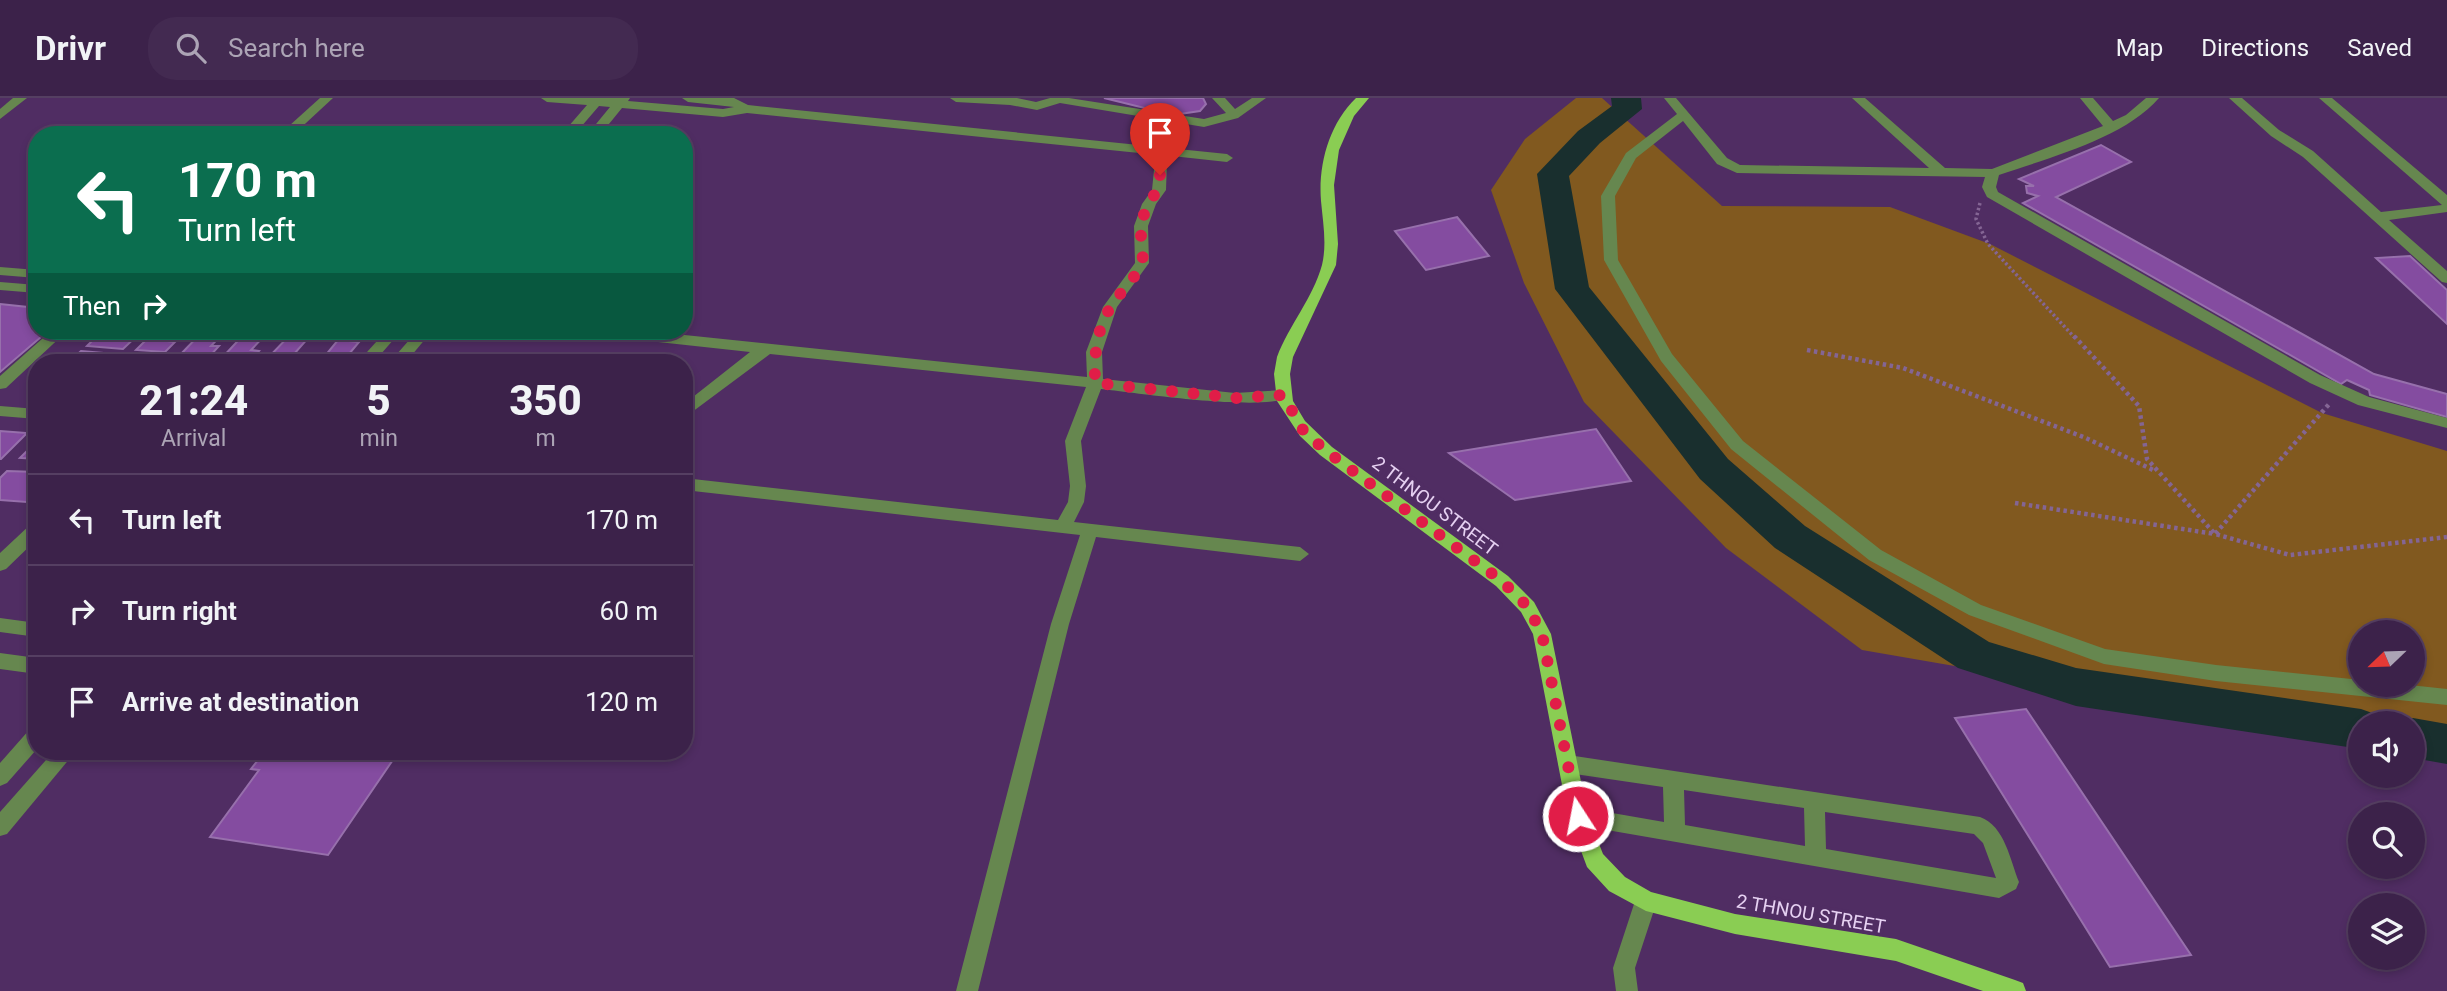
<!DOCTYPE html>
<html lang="en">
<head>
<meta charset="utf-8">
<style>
	:root { --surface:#3c224a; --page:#432a51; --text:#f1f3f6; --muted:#aca4b5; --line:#553f62 }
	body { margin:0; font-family:Roboto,sans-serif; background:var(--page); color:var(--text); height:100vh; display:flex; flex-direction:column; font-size:26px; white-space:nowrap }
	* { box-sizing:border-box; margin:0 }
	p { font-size:23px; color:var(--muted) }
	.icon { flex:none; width:38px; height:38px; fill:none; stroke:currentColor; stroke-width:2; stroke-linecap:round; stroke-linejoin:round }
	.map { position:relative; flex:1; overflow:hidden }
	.side { position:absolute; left:28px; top:256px; width:665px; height:406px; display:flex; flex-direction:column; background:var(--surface); border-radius:28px; box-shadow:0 4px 10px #0003,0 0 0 2px var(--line) }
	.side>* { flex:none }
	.top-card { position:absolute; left:28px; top:28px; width:665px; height:214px; border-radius:28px; box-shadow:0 4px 10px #0003,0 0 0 2px var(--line); background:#0b6e4f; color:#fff; overflow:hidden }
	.needle { width:46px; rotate:247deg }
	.tools { position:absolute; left:2348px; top:522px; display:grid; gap:14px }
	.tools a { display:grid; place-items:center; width:77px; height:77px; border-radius:50%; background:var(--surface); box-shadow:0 4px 10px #0003,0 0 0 2px var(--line); font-size:35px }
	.pin { position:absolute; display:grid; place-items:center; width:60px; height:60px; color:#fff; margin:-72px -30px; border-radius:50% 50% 50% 0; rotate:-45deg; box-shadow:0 0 7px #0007 }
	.pin .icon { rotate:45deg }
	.me { position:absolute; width:77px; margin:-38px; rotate:349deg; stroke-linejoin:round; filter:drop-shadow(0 0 5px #0008) }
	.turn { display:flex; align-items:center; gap:24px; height:147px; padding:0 35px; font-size:32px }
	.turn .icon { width:91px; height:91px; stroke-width:2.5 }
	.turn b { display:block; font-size:49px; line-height:60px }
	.then { display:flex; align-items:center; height:66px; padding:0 35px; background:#0003; gap:14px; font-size:26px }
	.eta { display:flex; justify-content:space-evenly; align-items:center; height:119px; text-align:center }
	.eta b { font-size:42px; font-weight:800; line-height:49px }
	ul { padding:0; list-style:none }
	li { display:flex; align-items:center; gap:21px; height:91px; padding:0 35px; border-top:2px solid var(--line) }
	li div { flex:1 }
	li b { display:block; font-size:26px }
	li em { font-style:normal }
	header { display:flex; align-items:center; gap:42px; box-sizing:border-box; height:98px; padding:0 35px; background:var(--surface); border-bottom:2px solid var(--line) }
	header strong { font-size:33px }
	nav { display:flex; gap:38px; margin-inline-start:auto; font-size:24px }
	.search { width:490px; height:63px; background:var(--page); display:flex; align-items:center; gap:18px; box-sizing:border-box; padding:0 24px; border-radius:28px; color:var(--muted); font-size:26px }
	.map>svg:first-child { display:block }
</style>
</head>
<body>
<header>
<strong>Drivr</strong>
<div class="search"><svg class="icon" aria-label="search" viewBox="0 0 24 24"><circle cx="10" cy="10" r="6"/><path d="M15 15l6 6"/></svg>Search here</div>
<nav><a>Map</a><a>Directions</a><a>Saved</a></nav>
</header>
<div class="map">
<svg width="2447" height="893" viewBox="0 0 2447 893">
	<rect width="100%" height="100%" fill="#502d63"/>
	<!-- green -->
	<path fill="#81591f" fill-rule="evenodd" d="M1576,0h26l120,108 168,1 100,37 332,169 125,38v293l-34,-6v-15h-52v6l-285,-42 -214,-37 -136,-102 -142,-146 -60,-119 -33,-93 34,-51zM2361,534h52v52h-52z"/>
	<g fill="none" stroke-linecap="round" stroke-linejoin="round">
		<!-- river -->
		<g fill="#192f2e" fill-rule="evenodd">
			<path d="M1611,0h30l1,11 -42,34 -31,33 20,111 139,172 77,67 184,116 87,26 285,41 17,6 4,8h-21v26l-285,-43 -118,-38 -183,-120 -75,-69 -145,-190 -18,-115 41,-43 34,-25z"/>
			<path d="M2413,620l34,6v40l-34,-6v-35h-13z"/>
		</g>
	</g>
	<!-- building -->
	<g fill="#844ca0" stroke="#9770ac" stroke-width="2">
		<path d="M1104,0h99l3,6 -6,7 -27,4z"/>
		<path d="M2101,47l30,17 -75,35 318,177 73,20v23l-77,-22 -1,-5 -22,-10 -6,4 -318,-181 15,-7 -11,-3 -1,-7h8l-15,-7z"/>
		<path d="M1457,119l32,39 -63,14 -31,-39z"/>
		<path d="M2410,158l37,34v34l-71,-66z"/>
		<path d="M0,206l37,4v23h11l-48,41z"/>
		<path d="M117,233h25l-19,18 -36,-3 11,-11 14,1z"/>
		<path d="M155,233h22l-10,10 8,1 -10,10 -29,-2z"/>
		<path d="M203,233h22l-14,15h8l-10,11 -29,-2z"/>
		<path d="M247,233l21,1 -17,18 8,1 -10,11 -29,-2z"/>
		<path d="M290,237l20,1 -16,18 8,1 -6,7h-32z"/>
		<path d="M338,242l21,2 -15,18 7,2h-31z"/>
		<path d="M81,253l35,3 -8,8 -38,-1z"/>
		<path d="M1596,331l35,52 -116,19 -66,-47z"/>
		<path d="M0,333l27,2 -26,26h-1z"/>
		<path d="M37,343v18l-17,-1z"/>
		<path d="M7,373l30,1v19l-10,11 -27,-2v-22z"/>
		<path d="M2026,611l165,246 -81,12 -155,-249z"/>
		<path d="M265,653h134l-71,104 -118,-18 49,-67 -8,-1z"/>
	</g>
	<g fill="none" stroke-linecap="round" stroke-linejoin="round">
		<!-- path-far1 -->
		<path stroke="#846594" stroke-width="3.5" stroke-dasharray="2.5 2.5" stroke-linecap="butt" d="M1980,105l-4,16 12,25 87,94"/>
		<!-- path -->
		<g stroke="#846594" stroke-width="4.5" stroke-dasharray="3.5 3.5" stroke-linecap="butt">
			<path d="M2074,238l65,70 8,53 68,75 75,21 157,-18"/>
			<path d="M1807,252l96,18 183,70 67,32"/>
			<path d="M2015,405l200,31 115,-131"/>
		</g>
		<!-- minor -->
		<g fill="#66874f" fill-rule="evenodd">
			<path d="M13,0h14l-27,21v-10z"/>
			<path d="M320,0h13l-40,37h-14z"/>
			<path d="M541,0h89l-2,3 95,8 11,-2 -46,-5 -6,-4h52l14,7 479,49 6,4 -6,4 -55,-6 -5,5 -1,29 -10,14 -8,22 1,37 -32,44 -15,45 1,27 132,14 48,-3 8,5c-16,19 -161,-3 -190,-6l-20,52 5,45 -2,16 -10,20 226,25 9,7 -9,7 -204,-24 -27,87 -91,367h-22l95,-367 29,-89 -396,-45v-12l374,42 10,-18 2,-16 -5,-45 21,-54 -316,-33 -86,64v-14l66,-52 -147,-16 -7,-5h50l441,46 -1,-25 17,-45 32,-44 -1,-37 8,-22 10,-14 3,-30 4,-5 -412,-42 -24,4 -101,-9 -22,27h-13l23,-28 -11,-1 -25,29h-13l26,-30 -40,-3z"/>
			<path d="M950,0h67l19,4 14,-4h19l135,21 22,-6 -14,-15h13l10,11 17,-11h14l-28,20 -34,9 -144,-24 -23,7 -27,-5 -54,-3z"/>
			<path d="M1664,0h12l51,60 13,7 189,3 -77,-70h13l80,70 47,1 111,-43 -23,-28h13l20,23 13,-6 20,-17h13c-34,40 -111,60 -160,77l-3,12 2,5 322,183 49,22 78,21v10l-89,-23 -48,-22 -323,-186 -5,-10 3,-10 -248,-4 -20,-9 -34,-43 -47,37 -21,38 3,64 54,94 71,87 138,109 100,55 124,44 111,16 145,15v4h39l47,5v16l-231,-24 -112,-17 -135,-49 -100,-55 -138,-111 -70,-88 -57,-101 -3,-64 25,-43 51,-39z"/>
			<path d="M2229,0h13l37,32 34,21 68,61 61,-7 -123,-107h13l115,97v17l-58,8 58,51v12l-5,-1 -139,-125 -32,-21z"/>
			<path d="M0,169l37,3v8l-37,-3z"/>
			<path d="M0,184l37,3v8l-37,-3z"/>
			<path d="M51,233h16l-61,57 -6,1v-13z"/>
			<path d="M386,233h15l-27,31h-16z"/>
			<path d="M417,233h15l-26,31h-16z"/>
			<path d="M0,308l37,3v10l-37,-3z"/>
			<path d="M37,424v17l-31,30 -6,2v-18l31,-29z"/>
			<path d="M0,520l37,5v14l-37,-5z"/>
			<path d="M0,555l37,5v16l-37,-5z"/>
			<path d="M37,629v22l-30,34 -7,3v-23l30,-34z"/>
			<path d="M54,653h22l-69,83 -7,2v-24z"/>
			<path d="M1568,657l412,62c25,9 30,43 39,65l-3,7 -17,9 -421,-73 -7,-3 -3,-6 3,-6 7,-3 86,15 -1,-35 -95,-14 -7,-3 -3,-6 3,-6zM1684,692l120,18 1,38 -120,-21zM1825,714l149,22 9,9 13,35 -170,-29z"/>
			<path d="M1646,793l8,3 3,7 -22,67 3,23h-22l-3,-23 22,-67 3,-7z"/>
		</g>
		<!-- major -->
		<path fill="#8acd53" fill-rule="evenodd" d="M1356,0h13l-15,18 -15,34 -5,35 4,59 -2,21 -43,92 -3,17 3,27 12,20 27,26 176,129 26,26 17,32 37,182 15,38 22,23 26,15 84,22 161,25 119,41 8,3 3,8h-43l-87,-30 -161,-27 -89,-23 -37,-20 -22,-24 -19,-51 -35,-182 -12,-22 -25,-26 -176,-131 -20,-19 -23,-35 -3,-27 3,-17c12,-32 36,-59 45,-92 5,-21 1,-42 -1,-64 -3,-36 8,-77 35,-103z"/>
	</g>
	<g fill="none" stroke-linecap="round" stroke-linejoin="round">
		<!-- route -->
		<path stroke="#e11d48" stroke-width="12" stroke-dasharray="0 21.6" d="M1160,77c-1,20 -15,30 -19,49 -2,12 4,25 1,38 -3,11 -17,25 -24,35 -21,25 -24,54 -23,86l140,15 48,-3 20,35 23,21 176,130 26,26 14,27 36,182"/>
	</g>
	<g text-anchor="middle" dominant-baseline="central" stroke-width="7" stroke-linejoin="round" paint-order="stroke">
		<!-- street labels -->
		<g font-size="19" fill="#e6d1f2" stroke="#502d63">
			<text transform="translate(1435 408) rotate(37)">2 THNOU STREET</text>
			<text transform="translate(1811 816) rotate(10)">2 THNOU STREET</text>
		</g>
	</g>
</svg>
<div class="tools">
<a><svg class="needle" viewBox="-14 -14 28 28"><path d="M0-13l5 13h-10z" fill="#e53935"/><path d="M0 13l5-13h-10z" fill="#aca4b5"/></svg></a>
<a><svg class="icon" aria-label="sound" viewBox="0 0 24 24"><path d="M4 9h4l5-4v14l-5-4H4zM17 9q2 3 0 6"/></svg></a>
<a><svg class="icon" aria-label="search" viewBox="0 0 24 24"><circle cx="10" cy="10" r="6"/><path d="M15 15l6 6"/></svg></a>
<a><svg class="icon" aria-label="layers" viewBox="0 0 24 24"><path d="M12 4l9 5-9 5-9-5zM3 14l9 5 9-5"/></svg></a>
</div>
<div class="pin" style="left:1160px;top:77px;background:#d93025"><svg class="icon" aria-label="arrive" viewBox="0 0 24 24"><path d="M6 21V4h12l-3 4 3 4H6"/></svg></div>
<svg class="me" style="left:1578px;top:718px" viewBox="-20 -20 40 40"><circle r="17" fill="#e11d48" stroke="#fff" stroke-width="3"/><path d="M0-11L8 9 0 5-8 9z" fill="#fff"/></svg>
<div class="top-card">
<div class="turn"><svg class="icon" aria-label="left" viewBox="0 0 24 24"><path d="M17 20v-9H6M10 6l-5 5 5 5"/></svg><div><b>170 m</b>Turn left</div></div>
<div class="then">Then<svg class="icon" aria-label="right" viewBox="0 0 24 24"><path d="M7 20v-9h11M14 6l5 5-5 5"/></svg></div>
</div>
<section class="side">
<div class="eta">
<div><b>21:24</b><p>Arrival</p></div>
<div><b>5</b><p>min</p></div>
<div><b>350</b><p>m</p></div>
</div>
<ul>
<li><svg class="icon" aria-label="left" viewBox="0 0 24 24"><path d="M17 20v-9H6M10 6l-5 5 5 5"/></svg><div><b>Turn left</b></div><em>170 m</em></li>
<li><svg class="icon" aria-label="right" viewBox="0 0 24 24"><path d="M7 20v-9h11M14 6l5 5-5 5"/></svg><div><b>Turn right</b></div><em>60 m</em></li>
<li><svg class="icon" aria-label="arrive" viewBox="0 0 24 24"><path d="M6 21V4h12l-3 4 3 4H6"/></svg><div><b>Arrive at destination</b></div><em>120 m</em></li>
</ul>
</section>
</div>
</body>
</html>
